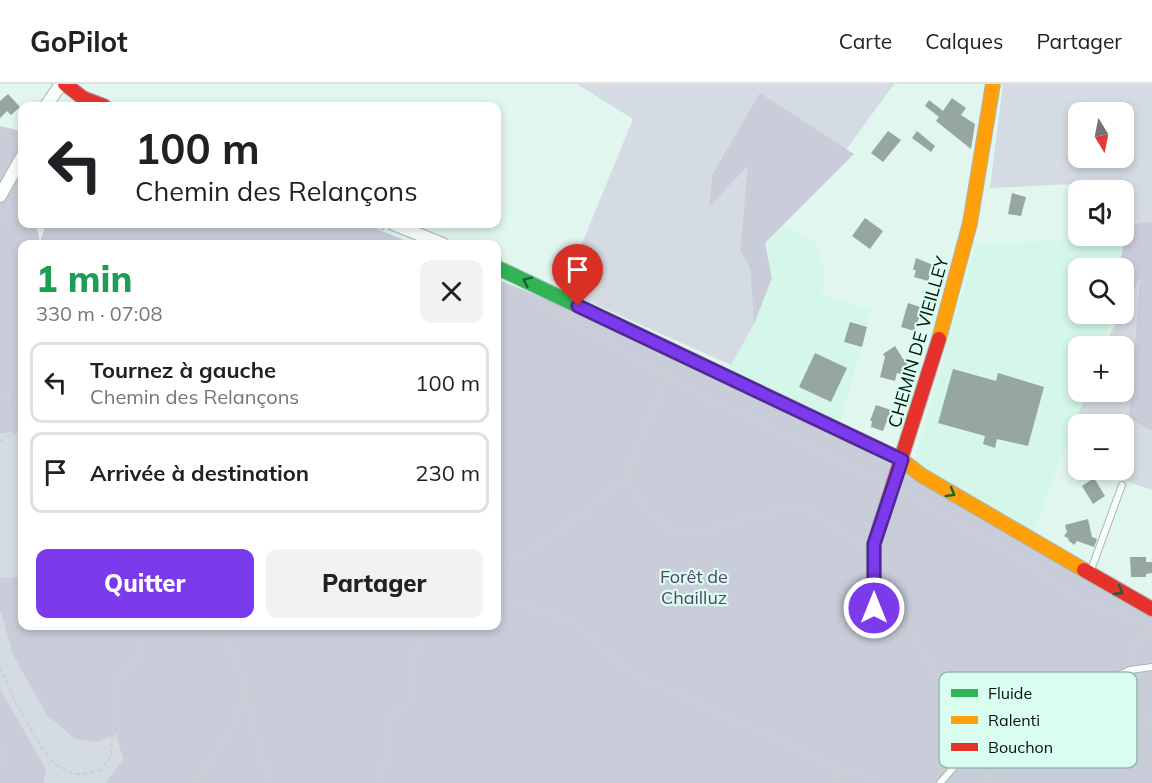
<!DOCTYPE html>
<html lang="fr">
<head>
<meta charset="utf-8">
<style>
	:root { --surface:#fff; --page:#f2f2f2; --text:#202124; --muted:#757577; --line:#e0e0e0; --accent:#7c3aed }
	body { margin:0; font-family:Mulish,sans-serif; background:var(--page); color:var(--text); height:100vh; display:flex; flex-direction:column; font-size:22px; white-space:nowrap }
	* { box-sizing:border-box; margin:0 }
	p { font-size:20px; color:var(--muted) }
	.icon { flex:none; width:33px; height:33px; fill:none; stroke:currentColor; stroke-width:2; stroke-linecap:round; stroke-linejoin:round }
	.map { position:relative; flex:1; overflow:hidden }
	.side { position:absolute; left:18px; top:156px; width:483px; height:390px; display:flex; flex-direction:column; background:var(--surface); border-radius:12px; box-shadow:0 3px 9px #0003 }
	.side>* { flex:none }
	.top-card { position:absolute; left:18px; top:18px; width:483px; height:126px; border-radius:12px; box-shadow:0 3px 9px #0003; background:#fff; color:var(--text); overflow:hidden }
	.needle { width:39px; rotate:170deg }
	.controls { position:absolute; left:1068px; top:18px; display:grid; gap:12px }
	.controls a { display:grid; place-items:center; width:66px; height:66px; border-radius:12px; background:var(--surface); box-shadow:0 3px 9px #0003; font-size:30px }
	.pin { position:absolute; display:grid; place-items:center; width:51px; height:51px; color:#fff; margin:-62px -26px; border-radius:50% 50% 50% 0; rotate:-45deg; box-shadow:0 0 6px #0007 }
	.pin .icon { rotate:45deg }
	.me { position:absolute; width:66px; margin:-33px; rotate:0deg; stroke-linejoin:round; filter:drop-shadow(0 0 4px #0008) }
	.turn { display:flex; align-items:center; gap:21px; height:126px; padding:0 18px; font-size:27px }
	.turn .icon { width:78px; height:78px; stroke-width:2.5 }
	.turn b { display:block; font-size:42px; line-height:51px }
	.round { display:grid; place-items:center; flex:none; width:63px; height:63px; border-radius:12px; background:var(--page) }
	.headline { display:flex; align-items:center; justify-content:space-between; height:102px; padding:0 18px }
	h1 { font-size:36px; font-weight:800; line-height:45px; color:#1e9e55 }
	.action { display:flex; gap:12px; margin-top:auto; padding:12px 18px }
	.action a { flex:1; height:69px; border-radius:12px; background:var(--accent); color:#fff; font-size:24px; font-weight:800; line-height:69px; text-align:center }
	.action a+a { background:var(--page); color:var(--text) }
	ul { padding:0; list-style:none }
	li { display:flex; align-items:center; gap:18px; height:81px; margin:0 12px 9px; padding:0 6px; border:3px solid var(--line); border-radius:12px }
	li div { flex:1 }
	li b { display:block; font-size:22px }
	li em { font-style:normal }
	header { display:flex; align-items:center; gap:36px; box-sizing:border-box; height:84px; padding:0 30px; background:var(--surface); border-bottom:2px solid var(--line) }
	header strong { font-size:28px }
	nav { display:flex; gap:33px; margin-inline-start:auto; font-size:21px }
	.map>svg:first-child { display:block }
</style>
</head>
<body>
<header>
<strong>GoPilot</strong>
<nav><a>Carte</a><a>Calques</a><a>Partager</a></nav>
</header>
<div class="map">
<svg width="1152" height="699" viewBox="0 0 1152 699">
	<rect width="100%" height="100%" fill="#e1f6ee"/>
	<!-- built -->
	<g fill="#d4f7ea">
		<path d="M784,141l31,16 10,33 -3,21 49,15 -34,126 -114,-57 31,-55 18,-46 -7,-35z"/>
		<path d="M1125,155l-6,29h-41v46h33l-7,32h-26v46h9l-58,149 -118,-67 65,-231z"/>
	</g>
	<!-- green -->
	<g fill="#d5dbe2" fill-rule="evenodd">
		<path d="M577,0h317l-48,66 -86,-56 -48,79 -3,33 40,-41 -9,85 10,18 4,56 -23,41 -168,-75 70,-171z"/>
		<path d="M1003,0h149v137l-28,5v-36h-9l1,-8 -126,6zM1078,28h46v46h-46z"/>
		<path d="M1140,191l-11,141 23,14v60l-59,-20h31v-46h-46v20l-9,-4 18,-48h37v-46h-20l17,-32h3v-6z"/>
		<path d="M22,346v147l-22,1v-144z"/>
		<path d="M0,526l13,45 103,78 7,26 -18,24h-61l2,-14 -46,-81z"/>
	</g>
	<!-- forest -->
	<g fill="#c9cdd9">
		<path d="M760,9l94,61 -89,89 7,35 -18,46 -4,-56 -10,-18 8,-84 -39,41 3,-33z"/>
		<path d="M0,42l17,4 5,13v81h14l4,18 6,-18h318l50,20h-392v186l-22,4z"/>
		<path d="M1152,137v209l-1,1 -22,-14 11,-140 -16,31v-40h-5l6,-29h-12v-3h11v-10z"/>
		<path d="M497,195l152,63 262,132 241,141v168h-1047l18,-24 -7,-25 -19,8 -22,-3 -28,-24 -34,-60 -13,-45v-32l22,-1v49h474z"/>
		<path d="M0,604l46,81 -2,14h-44z"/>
	</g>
	<!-- building -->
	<g fill="#96a6a0">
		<path d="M8,10l12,13 -9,8 -4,-4 -7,7v-17z"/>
		<path d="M952,14l14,10 -5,7 14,9 -4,25 -35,-28 3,-4 -14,-11 4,-6 14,11z"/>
		<path d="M888,47l13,9 -18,22 -12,-9z"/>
		<path d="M917,47l18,15 -4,6 -19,-14z"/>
		<path d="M1012,109l14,4 -5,19 -13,-2z"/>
		<path d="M865,134l18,13 -13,18 -18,-13z"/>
		<path d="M916,174l17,7 -5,16 -14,-4 2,-7h-3z"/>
		<path d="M908,219l15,5 -9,23 -13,-4z"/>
		<path d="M850,238l17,5 -5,20 -18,-5z"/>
		<path d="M895,262l8,13 5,1 -4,15 -7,-2 -2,8 -15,-4 5,-20 -2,-3z"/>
		<path d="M815,269l32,15 -16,34 -32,-15z"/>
		<path d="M953,285l43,12 2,-8 46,14 -16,59 -31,-7 -2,9 -12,-4 2,-8 -47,-13z"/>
		<path d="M876,321l15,5 -8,21 -12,-4 1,-6h-2z"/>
		<path d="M1094,394l11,18 -12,8 -11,-18z"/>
		<path d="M1088,435l4,18 5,2 -3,8 -17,-6 -3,4 -6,-5 1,-1 -5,-3 3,-4 -2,-7z"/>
		<path d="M1130,473h16v5h6v11l-6,1v3h-15z"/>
	</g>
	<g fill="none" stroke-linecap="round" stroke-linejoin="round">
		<!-- lane casing -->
		<g stroke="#a8b7b2" stroke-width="8">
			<g id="lane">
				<path d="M1091,486l31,-85"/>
				<path d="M940,699l42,-48 148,-65 22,-3"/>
			</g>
		</g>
		<!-- street casing -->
		<g stroke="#a8b7b2" stroke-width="14">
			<g id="street">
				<path d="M46,22l15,-22"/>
				<path d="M0,112l22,-39"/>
				<path d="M393,140l50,20"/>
			</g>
		</g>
		<!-- fast casing -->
		<g stroke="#a8b7b2" stroke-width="16">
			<path id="fast" d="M496,183l240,114"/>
		</g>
		<!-- slow casing -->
		<g stroke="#a8b7b2" stroke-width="16">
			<g id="slow">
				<path d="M939,255l31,-116 23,-139"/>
				<path d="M736,297l166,79 19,15 163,95"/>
			</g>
		</g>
		<!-- jam casing -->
		<g stroke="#a8b7b2" stroke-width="16">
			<g id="jam">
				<path d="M65,0l18,14 21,8"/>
				<path d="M1084,486l68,39"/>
				<path d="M874,524v-64l65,-205"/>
			</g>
		</g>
		<!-- path -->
		<g stroke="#cad1ce" stroke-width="2" stroke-dasharray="4.5 3" stroke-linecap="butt">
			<path d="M0,44l22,10"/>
			<path d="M0,133l22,-33"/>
			<path d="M367,140l17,6"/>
			<path d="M533,217l170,95 177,85"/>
			<path d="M0,311l22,10"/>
			<path d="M0,357l14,-7 8,-9"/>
			<path d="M628,391l6,21 33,32 31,4 13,-2 49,-16 43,-7 11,5 45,33"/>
			<path d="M906,410l19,9 1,2 106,61 3,4 54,36 8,1 55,20"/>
			<path d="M496,486l46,-27 44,-32 14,-14 28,-22 6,-24 30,-66 2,-10"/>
			<path d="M496,521l21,1 23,4 33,11 44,41 18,13 178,81 67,27"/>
			<path d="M888,524l13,10 35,58 7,17 35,37"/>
			<path d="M1132,579l4,-16 8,-12 8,-1"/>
			<path d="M0,583l15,34 27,48 14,16 18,9 17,-1 10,-3 10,-14 6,-76 22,-26 9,-28"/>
			<path d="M1129,596l7,21 16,27"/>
			<path d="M244,608l25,91"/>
			<path d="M989,656l8,6 -8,37"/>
			<path d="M0,664l2,13 -2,5"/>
			<path d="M838,681v18"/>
			<path d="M195,699c24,-36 63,-76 41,-122 -6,-12 -16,-25 -24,-35"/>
			<path d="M382,699l8,-64 19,-15 4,-12 -1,-35 20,-31"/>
		</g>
		<!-- lane -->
		<use href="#lane" stroke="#fafefc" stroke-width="6"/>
		<!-- street -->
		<use href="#street" stroke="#fafefc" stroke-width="12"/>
		<!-- fast -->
		<use href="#fast" stroke="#30b455" stroke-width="14"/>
		<!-- slow -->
		<use href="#slow" stroke="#ff9f0a" stroke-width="14"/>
		<!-- jam -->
		<use href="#jam" stroke="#e5322d" stroke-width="14"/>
	</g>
	<!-- one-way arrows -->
	<defs><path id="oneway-chevron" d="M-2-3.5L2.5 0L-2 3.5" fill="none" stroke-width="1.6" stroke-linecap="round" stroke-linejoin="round" transform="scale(1.5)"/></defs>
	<g stroke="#1a6230">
		<use href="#oneway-chevron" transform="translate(527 197) rotate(-154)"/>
		<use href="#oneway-chevron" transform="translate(951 409) rotate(30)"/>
		<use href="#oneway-chevron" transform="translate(1119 507) rotate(30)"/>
	</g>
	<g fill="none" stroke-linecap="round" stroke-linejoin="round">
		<!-- route casing -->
		<g stroke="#51269a" stroke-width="15">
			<path id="route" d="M578,222l324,154 -28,84v64"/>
		</g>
		<!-- route -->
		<use href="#route" stroke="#7c3aed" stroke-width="10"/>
	</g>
	<g text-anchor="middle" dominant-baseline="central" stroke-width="4.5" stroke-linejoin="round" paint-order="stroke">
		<!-- street labels -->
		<g font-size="18" fill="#04100b" stroke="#d9fef0">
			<text transform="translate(918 258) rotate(-74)">CHEMIN DE VIEILLEY</text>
		</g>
		<!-- park labels -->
		<g font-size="18" fill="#53436c" stroke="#d9fef0">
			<text x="694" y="492">Forêt de<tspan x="694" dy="21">Chailluz</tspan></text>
		</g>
	</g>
	<!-- legend -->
	<rect x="939" y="588" width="198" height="96" rx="9" fill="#d9fef0" stroke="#99b7ab" stroke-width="1.5"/>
	<rect x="951" y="605" width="27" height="8" fill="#30b455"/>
	<rect x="951" y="632" width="27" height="8" fill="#ff9f0a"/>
	<rect x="951" y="659" width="27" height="8" fill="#e5322d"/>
	<g font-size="16" fill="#04100b">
		<text x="988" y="615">Fluide</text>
		<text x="988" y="642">Ralenti</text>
		<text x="988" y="669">Bouchon</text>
	</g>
</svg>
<div class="controls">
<a><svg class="needle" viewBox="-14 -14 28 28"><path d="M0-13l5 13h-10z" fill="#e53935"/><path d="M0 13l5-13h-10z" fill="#757577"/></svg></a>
<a><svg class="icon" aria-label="sound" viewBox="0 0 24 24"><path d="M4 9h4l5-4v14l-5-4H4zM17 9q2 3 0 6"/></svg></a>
<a><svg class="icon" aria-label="search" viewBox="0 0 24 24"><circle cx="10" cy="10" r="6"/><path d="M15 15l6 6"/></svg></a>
<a>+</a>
<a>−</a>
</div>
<div class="pin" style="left:578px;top:222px;background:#d93025"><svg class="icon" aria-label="arrive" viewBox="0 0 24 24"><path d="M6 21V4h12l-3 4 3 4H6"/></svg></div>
<svg class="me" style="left:874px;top:524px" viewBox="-20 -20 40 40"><circle r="17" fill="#7c3aed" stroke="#fff" stroke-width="3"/><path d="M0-11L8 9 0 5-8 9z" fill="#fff"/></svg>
<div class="top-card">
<div class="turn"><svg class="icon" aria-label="left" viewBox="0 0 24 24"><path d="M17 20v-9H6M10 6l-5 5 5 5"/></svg><div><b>100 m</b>Chemin des Relançons</div></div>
</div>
<section class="side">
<div class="headline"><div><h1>1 min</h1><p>330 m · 07:08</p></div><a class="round"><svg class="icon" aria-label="close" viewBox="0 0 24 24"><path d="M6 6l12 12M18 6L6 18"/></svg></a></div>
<ul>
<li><svg class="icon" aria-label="left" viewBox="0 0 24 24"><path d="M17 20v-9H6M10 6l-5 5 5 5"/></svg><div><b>Tournez à gauche</b><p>Chemin des Relançons</p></div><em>100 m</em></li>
<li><svg class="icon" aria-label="arrive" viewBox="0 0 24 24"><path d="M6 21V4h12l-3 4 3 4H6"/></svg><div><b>Arrivée à destination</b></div><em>230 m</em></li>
</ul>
<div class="action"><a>Quitter</a><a>Partager</a></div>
</section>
</div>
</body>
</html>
